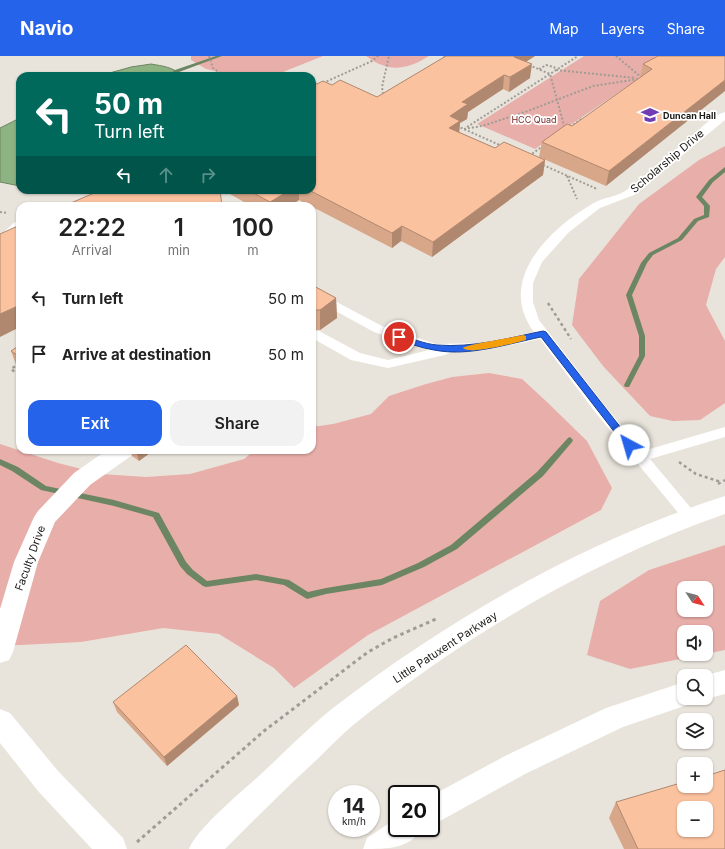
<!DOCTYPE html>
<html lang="en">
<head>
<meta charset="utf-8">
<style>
	:root { --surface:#fff; --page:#f2f2f2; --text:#222; --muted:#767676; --accent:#2563eb }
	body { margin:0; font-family:Inter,sans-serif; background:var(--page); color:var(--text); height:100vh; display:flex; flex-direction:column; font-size:15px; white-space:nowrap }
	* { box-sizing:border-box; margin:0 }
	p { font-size:13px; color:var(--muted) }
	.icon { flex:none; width:22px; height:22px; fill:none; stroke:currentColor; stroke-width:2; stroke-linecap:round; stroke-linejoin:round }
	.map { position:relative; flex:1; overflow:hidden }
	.drawer { position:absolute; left:16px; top:146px; width:300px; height:252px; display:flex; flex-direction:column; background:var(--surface); border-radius:12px; box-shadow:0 1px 3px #0004 }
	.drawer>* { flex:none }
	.banner { position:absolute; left:16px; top:16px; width:300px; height:122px; border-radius:12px; box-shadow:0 1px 3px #0004; background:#00695c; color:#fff; overflow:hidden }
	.needle { width:26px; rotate:126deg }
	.tools { position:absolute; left:677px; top:525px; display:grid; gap:8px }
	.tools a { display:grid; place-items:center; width:36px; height:36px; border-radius:8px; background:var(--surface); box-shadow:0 1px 3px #0004; font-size:20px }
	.speed { position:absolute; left:328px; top:729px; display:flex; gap:8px; font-size:20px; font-weight:700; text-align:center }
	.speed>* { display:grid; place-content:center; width:52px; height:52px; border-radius:50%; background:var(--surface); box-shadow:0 1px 3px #0004; line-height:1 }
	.speed small { font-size:10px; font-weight:400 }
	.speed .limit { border:2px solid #111; border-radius:6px; background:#fff; color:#111 }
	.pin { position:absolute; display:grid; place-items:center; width:34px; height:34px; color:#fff; margin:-17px; border:2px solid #fff; border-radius:50%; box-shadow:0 1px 4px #0007 }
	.me { position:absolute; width:44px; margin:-22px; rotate:321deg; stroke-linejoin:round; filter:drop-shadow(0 0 3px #0008) }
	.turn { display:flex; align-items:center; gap:14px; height:84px; padding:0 12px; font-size:18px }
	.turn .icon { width:52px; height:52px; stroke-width:2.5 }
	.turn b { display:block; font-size:28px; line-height:34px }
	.lanes { display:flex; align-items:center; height:38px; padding:0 12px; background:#0003; justify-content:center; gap:20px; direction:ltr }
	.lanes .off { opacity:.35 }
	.eta { display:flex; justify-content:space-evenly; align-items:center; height:68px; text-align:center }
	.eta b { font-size:24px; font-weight:600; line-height:28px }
	.button { display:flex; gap:8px; margin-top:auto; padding:8px 12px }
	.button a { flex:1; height:46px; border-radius:12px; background:var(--accent); color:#fff; font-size:16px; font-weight:600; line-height:46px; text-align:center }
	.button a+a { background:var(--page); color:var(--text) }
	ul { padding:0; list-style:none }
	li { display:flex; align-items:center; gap:12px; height:56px; padding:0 12px }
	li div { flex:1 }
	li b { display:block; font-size:15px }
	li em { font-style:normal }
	header { display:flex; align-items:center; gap:24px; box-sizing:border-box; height:56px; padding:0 20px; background:var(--accent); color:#fff }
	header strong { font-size:19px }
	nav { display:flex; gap:22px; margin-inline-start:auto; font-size:14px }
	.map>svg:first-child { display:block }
</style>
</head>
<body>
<header>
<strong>Navio</strong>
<nav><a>Map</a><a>Layers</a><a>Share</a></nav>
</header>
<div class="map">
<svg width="725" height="793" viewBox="0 0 725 793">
	<rect width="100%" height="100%" fill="#e9e4db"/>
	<!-- green -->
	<g fill="#e8aea9" fill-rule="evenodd">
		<path d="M191,0h132l-45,18 -46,1 -26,-6 -15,-9z"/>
		<path d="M366,0h63c-22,14 -41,17 -63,0z"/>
		<path d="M584,0h88l-137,93 -58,-25z"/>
		<path d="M725,90v111l-9,12 -10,36 19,36v62l-25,17 -27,1 -23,-5 -47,-50 -31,-41 7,-46 60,-75 60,-44z"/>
		<path d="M489,317l33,6 25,23 40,39 25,47 -11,22 -233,125 -74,53 -20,-20 -55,-34 -56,-6 -82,14 -81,4v-202l58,19 43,11 45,3 44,-3 54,-15 11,-9h57v-23l21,-3 38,-10 18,-18 37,-12 26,-7z"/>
		<path d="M725,489v105l-95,19 -43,-14 13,-54 49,-31zM684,532h22v22h-22zM684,576h22v22h-22z"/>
	</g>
	<!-- water -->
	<g fill="#8eb382" stroke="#6c8562">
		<path d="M151,8c11,2 23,3 31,12h-83l32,-9z"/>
		<path d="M20,62v68l-20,-4v-54z"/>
	</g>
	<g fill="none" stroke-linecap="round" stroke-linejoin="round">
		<!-- stream -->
		<g fill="#6c8562" fill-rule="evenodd">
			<path d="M216,0h6l-43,16 -7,4h-5l8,-6z"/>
			<path d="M725,111v5l-12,10 -11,15 8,9 -1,11 -11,4 -16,19 -29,15 -6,8 -15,32 13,41v20l-16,31h-4l-1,-2 15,-29v-20l-13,-41 15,-32 8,-10 29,-15 16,-19 10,-4v-9l-8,-9 13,-17z"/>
			<path d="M570,381l3,3 -1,2 -29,34 -86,73 -33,18 -42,18 -56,9 -19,5 -23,-14 -28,-5 -50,7 -3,-1 -16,-12 -7,-8 -27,-49 -39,-11 -73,-16 -29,-19 -12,-6v-6l18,8 28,19 68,14 45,13 27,49 7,8 14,11 49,-7 33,6 19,12 18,-4 55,-9 37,-16 33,-18 86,-73 31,-34z"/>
		</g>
		<!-- path-far2 -->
		<g stroke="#a09c95" stroke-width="2" stroke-dasharray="2 2" stroke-linecap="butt">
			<path d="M209,0l4,12 11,8"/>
			<path d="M616,0l25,21"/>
			<path d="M529,9l21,9 15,55"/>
			<path d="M539,13l7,-4 8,2 2,3 80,8"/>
			<path d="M323,27l49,-22 6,-5"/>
			<path d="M383,38l-1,-7 7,-31"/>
			<path d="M457,70l45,20"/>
			<path d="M467,71l111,-71"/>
			<path d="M570,71l13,-9"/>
			<path d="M464,73l18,-3 43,-14 68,-26 46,-7"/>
			<path d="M529,100l14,-10"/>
			<path d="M543,109l54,24"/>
			<path d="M567,120l10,23"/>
			<path d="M0,156l7,1"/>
		</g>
		<!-- path-far1 -->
		<g stroke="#a09c95" stroke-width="2.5" stroke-dasharray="3 3" stroke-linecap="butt">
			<path d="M548,247l23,36"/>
			<path d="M20,307l-9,6 9,7"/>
			<path d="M679,406l17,12 25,8"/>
			<path d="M718,428l7,-4"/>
		</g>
		<!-- path -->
		<path stroke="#a09c95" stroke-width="3" stroke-dasharray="3.5 3.5" stroke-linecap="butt" d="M137,786l127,-111 104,-79 25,-14 43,-19"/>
		<!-- lane -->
		<g fill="#fff" fill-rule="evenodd">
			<path d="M725,56v8l-91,75 -34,13 -31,24 -27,30 -9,21v19l6,18 66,86 38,45 82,-24v10l-75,22 45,54 2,4 -2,4 -5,2 -5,-2 -90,-109 -55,-73 -59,12 -30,1 -6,3 -57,13 -37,-8 -39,-22v-7h7l41,22 28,7 41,-10 -55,-18 -62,-34v-9l70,37 54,18 45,-1 53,-11c-38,-51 14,-102 58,-128 11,-7 26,-7 36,-15 22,-17 43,-36 65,-54 9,-8 21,-20 32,-23z"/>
			<path d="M20,164c0,14 -5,20 -20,23v-8c7,-4 13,-14 20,-15z"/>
		</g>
		<!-- street -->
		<g fill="#fff" fill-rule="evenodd">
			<path d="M107,394h27l-3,6 -41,29 -35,37 -17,40 -25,90 -4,8 -9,3v-54l14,-47 20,-45 4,-6 36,-38z"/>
			<path d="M0,653l10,4 48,58 65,67 4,11h-35l-54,-58 -38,-48z"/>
		</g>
		<!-- secondary -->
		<g fill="#fff" fill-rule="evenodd">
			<path d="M725,440v18c-133,46 -264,124 -373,212 -14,12 -28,27 -42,40 -29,27 -57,55 -85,83h-36c9,-22 53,-57 72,-75 24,-22 47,-46 72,-66 117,-90 251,-167 392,-212z"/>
			<path d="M725,614v24l-19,5 -3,-1h3v-22h-3z"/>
			<path d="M684,626v16h12l-3,5 -70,24 -98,47 -94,52v-30l74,-40 101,-48z"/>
			<path d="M397,762v10h25c-12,21 -34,21 -59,21l4,-11z"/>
		</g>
	</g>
	<!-- wall -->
	<g fill="#d8a789">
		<path d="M443,0h92l-9,5 4,17 -21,14 -6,-3 -35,23 -1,7 -7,4 -1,9 36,16 50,12 -2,15 -111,82 -31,-16 -9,7 -93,-48 -10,6h-38l-28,-16h89l5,-106 15,1 45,12 66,-39z"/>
		<path d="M658,0l-52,130 -67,-29 3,-15 30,-16 68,-48 3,-14z"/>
		<path d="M312,229l24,13 1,20 -17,12h-8z"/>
		<path d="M20,289v27l-2,-2 -7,-19z"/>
		<path d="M131,394h23l-15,11 -7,-5z"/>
		<path d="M237,640l2,9 -72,61 -50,-54 -4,-10z"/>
		<path d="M616,746l109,47h-101l-15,-31z"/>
	</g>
	<!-- shaded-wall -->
	<g fill="#b0886f">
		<path d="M514,0h21l-23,15 2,-14z"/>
		<path d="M532,8l-2,14 -21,14 1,-15z"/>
		<path d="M504,19l-1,14 -35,23 -1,7 -7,4 -1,12 -11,7 2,-26 12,-14z"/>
		<path d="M725,24v11l-119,95 3,-15z"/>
		<path d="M545,104l-2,15 -111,82 1,-15z"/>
		<path d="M290,134h9v10l-10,6h-18l-1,-4z"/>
		<path d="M402,170l-1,15 -9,7v-15z"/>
		<path d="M336,242l1,20 -17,12v-20z"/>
		<path d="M20,249v22l-20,10v-23z"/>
		<path d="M136,394h18l-15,11z"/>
		<path d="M237,640l2,9 -72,61 -3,-9z"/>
	</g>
	<!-- building -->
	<g fill="#fbc29f" stroke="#b0886f" fill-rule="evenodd">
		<path d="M446,0h68v1l18,7 -22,13 -6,-2 -42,27 6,2 -18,12 10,5 -11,7 46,20 9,-6 41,18 -112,82 -31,-16 -10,7 -83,-43h3v-108l5,2 6,-3 9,4 8,-5 37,17z"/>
		<path d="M658,0h67v24l-116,91 -67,-29 25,-18 5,2 80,-57 -9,-5z"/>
		<path d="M101,134h119l2,16h-158z"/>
		<path d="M248,134h42l-20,12z"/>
		<path d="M20,169v80l-20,9v-80z"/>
		<path d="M312,229l24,13 -16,12h-8z"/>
		<path d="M20,289v12l-9,-6z"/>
		<path d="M186,589l51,51 -73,61 -51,-55z"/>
		<path d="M725,714v79h-87l-22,-47 68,-20v4h22v-10zM684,752h22v22h-22z"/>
	</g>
	<!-- route -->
	<path fill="#2563eb" stroke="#184099" d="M543,275l3,1 86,110v5h-6l-85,-110c-34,7 -72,20 -107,13 -13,-2 -26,-7 -38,-11l-1,-2 4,-3c12,4 25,10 38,11 36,3 71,-7 106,-14z"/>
	<!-- slow -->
	<path fill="#f59e0b" d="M523,279l3,1v4c-11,3 -56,15 -63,8 2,-3 52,-11 60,-13z"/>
	<!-- icons -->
	<defs>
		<g id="university-bare" transform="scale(1.38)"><path d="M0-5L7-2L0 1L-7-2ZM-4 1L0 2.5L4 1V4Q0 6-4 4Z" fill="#713db5" stroke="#fff" stroke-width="2.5" paint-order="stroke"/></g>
	</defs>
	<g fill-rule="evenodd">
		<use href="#university-bare" x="650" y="59"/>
	</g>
	<g text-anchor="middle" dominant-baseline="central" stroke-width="3.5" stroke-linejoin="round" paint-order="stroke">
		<!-- far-poi labels -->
		<g font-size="9" font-weight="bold" fill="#1b1916" stroke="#fff" text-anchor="start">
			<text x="663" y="59">Duncan Hall</text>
		</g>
		<!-- far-park labels -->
		<g font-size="9" fill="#752826" stroke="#fff">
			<text x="534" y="63">HCC Quad</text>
		</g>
		<!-- street labels -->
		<g font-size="11" fill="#1b1916" stroke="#fff">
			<text transform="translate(667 105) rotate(-40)">Scholarship Drive</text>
			<text transform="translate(30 502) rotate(-70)">Faculty Drive</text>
			<text transform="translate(445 591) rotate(-33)">Little Patuxent Parkway</text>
		</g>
	</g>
</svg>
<div class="tools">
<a><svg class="needle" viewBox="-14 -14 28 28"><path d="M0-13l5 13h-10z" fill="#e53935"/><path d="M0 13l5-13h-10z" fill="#767676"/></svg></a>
<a><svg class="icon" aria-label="sound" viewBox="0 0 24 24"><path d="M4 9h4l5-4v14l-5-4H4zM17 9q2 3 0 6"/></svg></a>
<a><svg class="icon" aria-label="search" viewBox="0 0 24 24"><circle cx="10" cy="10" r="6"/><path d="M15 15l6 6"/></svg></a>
<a><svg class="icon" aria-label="layers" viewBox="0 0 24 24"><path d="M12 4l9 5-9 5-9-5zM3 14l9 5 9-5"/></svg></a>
<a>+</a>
<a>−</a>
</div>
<div class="speed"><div>14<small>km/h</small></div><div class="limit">20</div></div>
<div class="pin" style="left:399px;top:281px;background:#d93025"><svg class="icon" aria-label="arrive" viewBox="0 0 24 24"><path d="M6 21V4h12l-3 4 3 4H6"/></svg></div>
<svg class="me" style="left:629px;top:389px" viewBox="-20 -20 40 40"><circle r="19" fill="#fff"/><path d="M0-13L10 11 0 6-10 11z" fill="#2563eb"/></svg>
<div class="banner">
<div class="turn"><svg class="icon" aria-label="left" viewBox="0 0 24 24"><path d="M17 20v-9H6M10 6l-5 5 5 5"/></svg><div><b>50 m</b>Turn left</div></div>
<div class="lanes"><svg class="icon" aria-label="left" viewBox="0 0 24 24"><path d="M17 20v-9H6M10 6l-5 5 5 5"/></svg><svg class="icon off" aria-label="ahead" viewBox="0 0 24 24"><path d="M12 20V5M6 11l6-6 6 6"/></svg><svg class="icon off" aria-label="right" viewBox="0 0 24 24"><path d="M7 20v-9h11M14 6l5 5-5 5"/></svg></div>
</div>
<section class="drawer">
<div class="eta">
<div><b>22:22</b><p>Arrival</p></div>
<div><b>1</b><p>min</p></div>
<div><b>100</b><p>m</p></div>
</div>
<ul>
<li><svg class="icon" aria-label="left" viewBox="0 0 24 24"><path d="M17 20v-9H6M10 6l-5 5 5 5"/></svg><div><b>Turn left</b></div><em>50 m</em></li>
<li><svg class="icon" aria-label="arrive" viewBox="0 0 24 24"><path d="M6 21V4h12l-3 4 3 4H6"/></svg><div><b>Arrive at destination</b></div><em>50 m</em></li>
</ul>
<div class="button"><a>Exit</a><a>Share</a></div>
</section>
</div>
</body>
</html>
